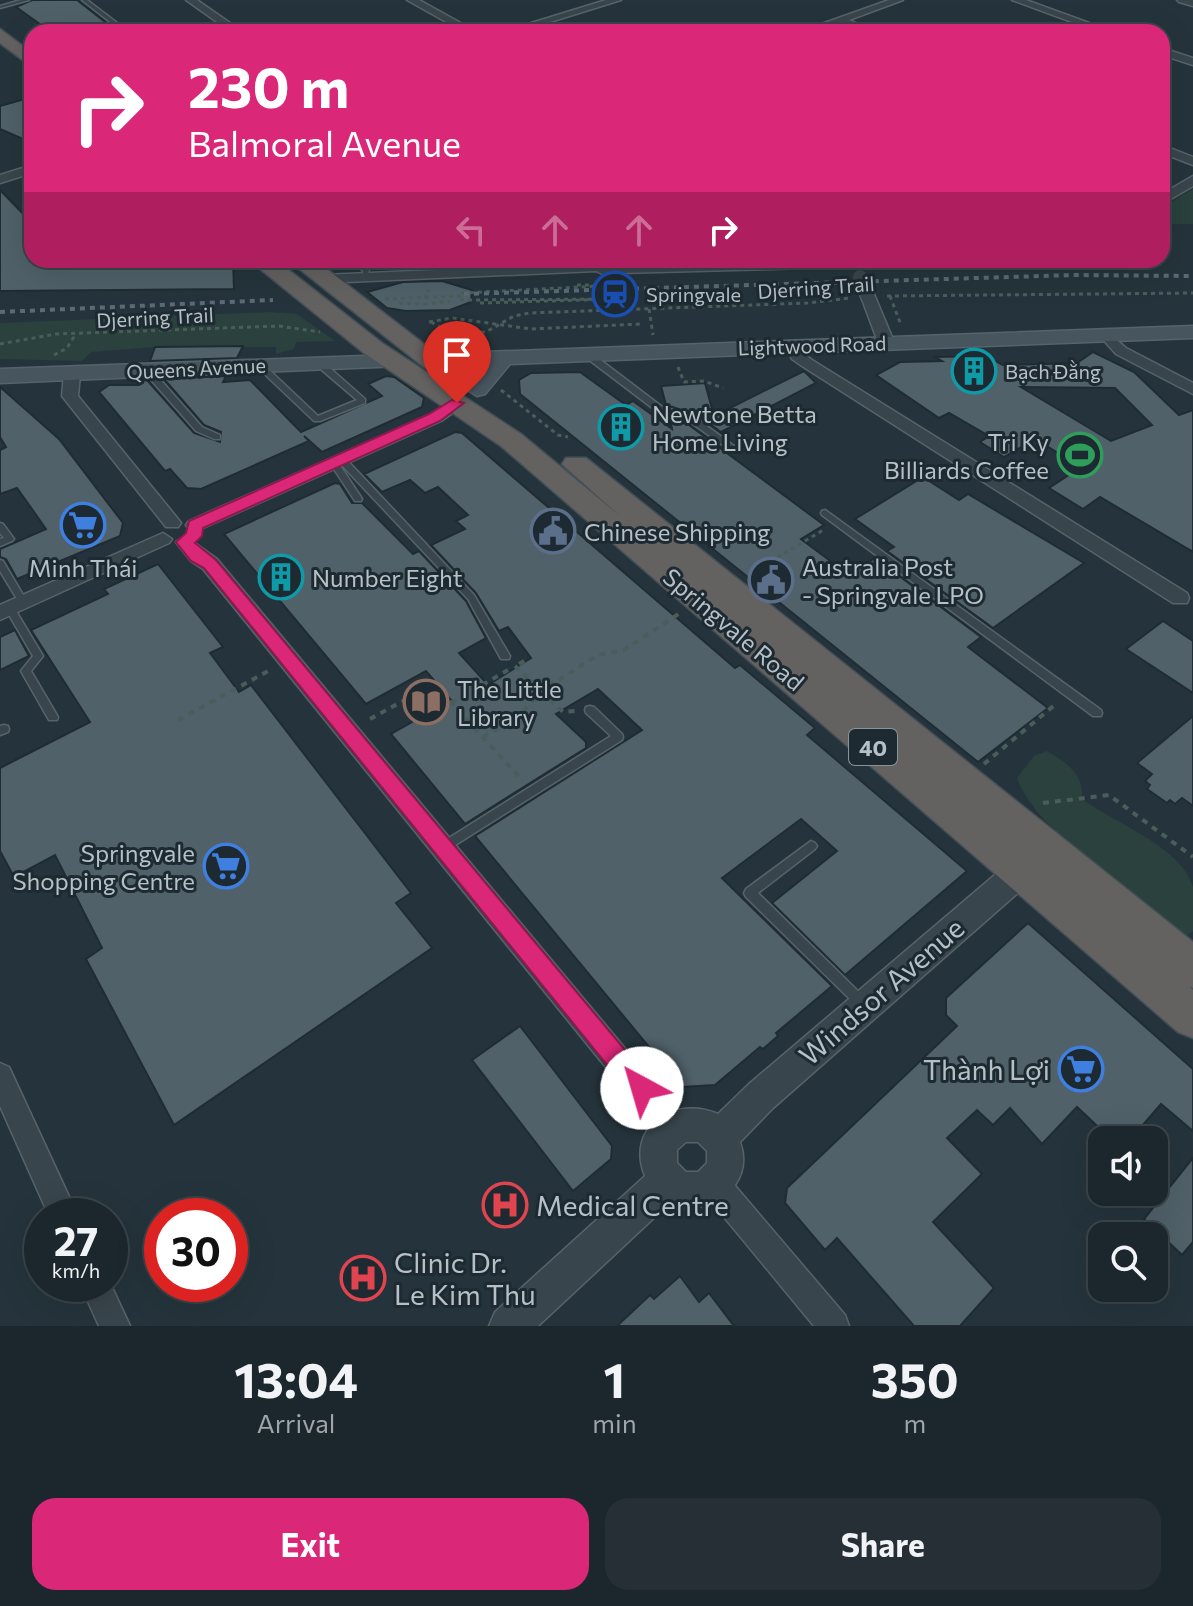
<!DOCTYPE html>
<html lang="en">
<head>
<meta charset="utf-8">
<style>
	:root { --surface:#1c272d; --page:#252f35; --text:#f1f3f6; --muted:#a0a5aa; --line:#3a4449; --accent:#db2777 }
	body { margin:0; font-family:Commissioner,sans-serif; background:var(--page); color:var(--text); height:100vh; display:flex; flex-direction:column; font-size:30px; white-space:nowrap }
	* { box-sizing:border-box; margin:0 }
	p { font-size:26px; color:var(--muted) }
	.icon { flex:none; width:44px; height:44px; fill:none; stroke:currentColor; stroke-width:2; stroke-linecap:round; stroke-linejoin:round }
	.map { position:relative; height:1326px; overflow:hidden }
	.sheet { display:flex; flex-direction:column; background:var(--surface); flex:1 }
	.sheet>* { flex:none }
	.guide { position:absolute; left:24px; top:24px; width:1146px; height:244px; border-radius:24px; box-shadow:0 8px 32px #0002,0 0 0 2px var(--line); background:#db2777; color:#fff; overflow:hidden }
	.fabs { position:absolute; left:1088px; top:1126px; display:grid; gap:16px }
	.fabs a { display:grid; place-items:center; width:80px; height:80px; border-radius:16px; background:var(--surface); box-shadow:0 8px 32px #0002,0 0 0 2px var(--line); font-size:40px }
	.speed { position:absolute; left:24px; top:1198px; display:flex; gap:16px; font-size:40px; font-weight:700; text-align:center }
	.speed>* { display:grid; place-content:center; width:104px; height:104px; border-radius:50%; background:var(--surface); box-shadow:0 8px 32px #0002,0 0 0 2px var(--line); line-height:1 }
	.speed small { font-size:20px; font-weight:400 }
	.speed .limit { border:12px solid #d22; background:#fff; color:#111 }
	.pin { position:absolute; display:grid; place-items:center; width:68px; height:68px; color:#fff; margin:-82px -34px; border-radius:50% 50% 50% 0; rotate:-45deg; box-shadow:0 0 8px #0007 }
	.pin .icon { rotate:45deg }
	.me { position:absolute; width:88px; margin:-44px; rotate:321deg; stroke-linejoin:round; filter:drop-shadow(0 0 6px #0008) }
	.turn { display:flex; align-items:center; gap:28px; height:168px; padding:0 32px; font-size:36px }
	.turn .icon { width:104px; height:104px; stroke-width:2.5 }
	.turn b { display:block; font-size:56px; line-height:68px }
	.lanes { display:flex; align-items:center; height:76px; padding:0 32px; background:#0003; justify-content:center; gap:40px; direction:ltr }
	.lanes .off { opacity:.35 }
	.eta { display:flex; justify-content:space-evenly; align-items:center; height:136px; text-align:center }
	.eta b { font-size:48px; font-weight:700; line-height:56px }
	.cta { display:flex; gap:16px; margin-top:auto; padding:16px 32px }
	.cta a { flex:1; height:92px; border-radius:24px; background:var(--accent); color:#fff; font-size:32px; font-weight:700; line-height:92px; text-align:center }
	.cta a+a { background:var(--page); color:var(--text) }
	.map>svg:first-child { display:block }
</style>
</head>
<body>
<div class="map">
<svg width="1193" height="1326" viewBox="0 0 1193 1326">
	<rect width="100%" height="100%" fill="#25343c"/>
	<!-- green -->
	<g fill="#2a413d">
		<path d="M1193,189v35h-31v-16z"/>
		<path d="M271,312l26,2 38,27 -39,1 -2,7 -18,5v-7h-120l-65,5 -9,9 -82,-2v-36z"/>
		<path d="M1047,751c20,12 37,23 35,48 31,23 100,48 111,88 0,13 0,31 0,44l-6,4 -20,-14c-44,-36 -132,-92 -150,-143l17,-22z"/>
	</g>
	<!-- building -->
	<g fill="#506169" stroke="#202c33" stroke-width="2" fill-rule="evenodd">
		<path d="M32,0h45l41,32h-67l-35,-25z"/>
		<path d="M32,97v46l-32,-14v-23z"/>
		<path d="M0,190l32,33v37h201l1,29 -234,2z"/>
		<path d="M442,281l30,9 -1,12 -21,8 -44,1 -19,-3 -20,-16 36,-10z"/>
		<path d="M243,346l-6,12 -87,3 5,-14z"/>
		<path d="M1093,352l41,20 45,43 14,-5v142l-93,-55 -17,12 -34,-21 32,-21 -46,-28 -31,18 -24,-15 9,-6 -40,-23 -10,5 -63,-43 24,-13 42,-1 -7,-4 51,-1 17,9 74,-2zM1021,387l94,1 37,37 -41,16z"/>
		<path d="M804,371l12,12 -95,49 -24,-17 -31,-10 -5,-19 44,-3 9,33z"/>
		<path d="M580,372l46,33 7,-4 39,28 -2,-11 19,7 135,100 -23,14 47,35 27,-16 106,79 -13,10 80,61 -70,54 -458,-368 -1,-14 12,-7z"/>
		<path d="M226,376l-3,6 27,-2 51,52 81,-36 -14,-12 18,-8 8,1 30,21 -2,9 -100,45 -18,-16 5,5 -108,48 -14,-1 -17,-19 -5,2 -66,-79 10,-7h30l2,-5h6l47,53 26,9 1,-10 -17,-7 -40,-46z"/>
		<path d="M0,387l59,52 64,84 -3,13 -103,43 -11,-20 -6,-2v-8l46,-20 -29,-41 -17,6v-44l6,-3 -6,-10z"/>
		<path d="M455,432l7,1 273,235 5,-3 44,37 31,26 -8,7 160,136 -122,104 -73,-72 65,-52 -36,-32 -79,59 110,108 -56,47 2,3 -15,13 -3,-2 -45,38 -33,2 -207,-251 167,-106 -44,-41 -42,25 30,28v6l-121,76 -74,-90 60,-34 -25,-29 -60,33 -142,-170 111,-51 5,1 12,19h10l51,51 6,-3 47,50 20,37 -27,15 29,32 43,-27 -23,-31 -9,4 -23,-38 -45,-48 34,-16 -9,-8 12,-6 -30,-28 -13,6 -15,-13 -28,12 -18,-18z"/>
		<path d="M923,477l36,23 9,-6 116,69 -91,65 -106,-77 7,-4 -39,-28z"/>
		<path d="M158,564l65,83 -13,6 29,39 12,-7 160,208 -15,10 36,45 -258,177 -88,-166 16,-11 -47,-93 -41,22 -14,-26v-83l90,-46 -59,-92 77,-36 -4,-5z"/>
		<path d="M1163,621l30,20v52l-67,-44z"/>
		<path d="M15,630l14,26 -29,14v-33z"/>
		<path d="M1193,716v90l-11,-8 -7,6 -5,-4 -3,3 -20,-14 3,-4 -5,-4 7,-7 -15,-11z"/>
		<path d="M1028,923l165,146v62l-32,-27 -31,36h-18l-35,-33 -35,37 -32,-36 -17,17 -16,-15 -30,28 35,36 -49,48 61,66 -34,38h-46l-77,-88 -12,12 -40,-47 2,-15 170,-162 -11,-11v-17z"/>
		<path d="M520,1026l92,120 -1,13 -38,32 -101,-131z"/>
		<path d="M1193,1158v84l-11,13 -38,-36z"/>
		<path d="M680,1276l19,26 10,-9 25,33h-117l33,-31 4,4z"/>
	</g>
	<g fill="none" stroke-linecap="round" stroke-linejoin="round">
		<!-- service casing -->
		<g stroke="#57636a" stroke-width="3">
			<g id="service">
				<path d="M21,0h8l-29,8v-2z"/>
				<path d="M82,0h5l42,32h-6z"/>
				<path d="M352,260h7l10,9 -1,8h-4l-1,-6z"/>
				<path d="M451,260h7l17,13 -5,1z"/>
				<path d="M584,352h6l71,54 35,12 38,28 -4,3 -3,-1 -37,-26 -35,-12 -71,-54z"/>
				<path d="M316,361h6l43,38v4l-45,18h-6l-59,-56 1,-2h6l56,53 39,-16 -41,-35z"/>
				<path d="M145,369h6l51,58 18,8v4h-6l-18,-8 -51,-58z"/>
				<path d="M342,457l3,1 129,137 36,61 -1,3h-8l-33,-60 -129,-137 -1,-2z"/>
				<path d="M334,460l3,1 24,36 1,2 -1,2h-6l-25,-38z"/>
				<path d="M825,510l276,200 1,3 -1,3h-8l-271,-201 -1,-2 1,-2z"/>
				<path d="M0,523l3,1 11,15 -2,2 -12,5v-7l4,-1 -4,-5z"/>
				<path d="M0,560l3,1 23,39 2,2 -2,2h-6l-20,-33z"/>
				<path d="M10,605l3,1 30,50 -12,15 27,46 -1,3h-8l-28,-49 12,-15 -28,-48z"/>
				<path d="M590,706l4,1 28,27 1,3 -1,3 -173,109 -4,2 -4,-2 -2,-3 2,-3 170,-107 -25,-23 -1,-3 1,-3z"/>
				<path d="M4,725l4,1 1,3 -1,3 -8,3v-9z"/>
				<path d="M811,841l4,2 2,3 -2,3 -57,44 108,106 2,4 -2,4 -4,2 -4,-2 -112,-110 -2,-4 2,-4z"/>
			</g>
		</g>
		<!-- minor casing -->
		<g stroke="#57636a" stroke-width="3">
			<g id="minor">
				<path d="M186,0h11l46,32h-12z"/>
				<path d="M407,0h12l58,32h-13z"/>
				<path d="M606,0h15l-103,32h-16z"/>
				<path d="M889,0h14l-54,20 27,12h-14l-23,-9 -25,9h-15z"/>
				<path d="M1012,0h14l88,32h-15z"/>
				<path d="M1177,0h16v6l-14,-4z"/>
				<path d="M1162,48l31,10v7l-31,-10z"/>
				<path d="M1162,145l31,12v8l-31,-12z"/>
				<path d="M32,165v8l-32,10v-8z"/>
				<path d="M1193,176v10l-31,18v-10z"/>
				<path d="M603,260h10l7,5 347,-5 -7,4 -340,9 -11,4 -13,-6 -272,12 -7,-4 7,-4 273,-12z"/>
				<path d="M867,290l7,4 20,48 -3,3 -5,2 -8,-5 -18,-48z"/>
				<path d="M1106,331l20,17 67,35v11l-77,-40 -17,-19z"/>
				<path d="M794,341l5,2 5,11 8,6 375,233 2,5 -2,5h-14l-371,-237 -10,-7 -6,-13z"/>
				<path d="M72,369l8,5 -2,22 100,123 3,4 -3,4h-12l-104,-131 2,-22z"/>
				<path d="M457,398l6,2v6l-22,15 -240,108h-12l-3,-4 3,-4 240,-106z"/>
				<path d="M163,533l9,6 -3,4 -169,77v-15z"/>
				<path d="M185,536l32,23 466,559 4,10 -4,10 -10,4 -10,-4 -460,-569 -12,-8 -15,-19z"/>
				<path d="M0,1063l9,4 69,149h-29l-49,-110z"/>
				<path d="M715,1170l10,4 120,141 4,11h-35l-109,-132 -4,-10 4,-10z"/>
				<path d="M110,1283l20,43h-31l-19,-42z"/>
			</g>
		</g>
		<!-- tertiary casing -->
		<g stroke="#57636a" stroke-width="3">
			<path id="tertiary" d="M1034,847l11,4 4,9 -4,9 -272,239 -33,34c16,44 -31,77 -70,61l-132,123h-49l6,-14 150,-136c-20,-49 29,-81 73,-62l31,-30 274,-233zM686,1142h12l9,9v12l-9,9h-12l-9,-9v-13z"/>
		</g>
		<!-- secondary casing -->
		<g stroke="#57636a" stroke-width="3">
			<g id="secondary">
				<path d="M1193,326v12l-683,26 -25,30 -8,2 -11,-7 20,-25 -55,2 -11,-6 11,-6z"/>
				<path d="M392,355l8,1 3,5 -3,5 -400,17v-14z"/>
			</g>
		</g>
		<!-- trunk casing -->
		<g stroke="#445057" stroke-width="3">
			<g id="trunk">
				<path d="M0,29l32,24v14l-32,-24z"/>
				<path d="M249,260h27l106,83 139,91 100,83 -59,-53 4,-6h20l607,484v46l-4,-2 4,4v48l-15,-6 -677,-586 -137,-93z"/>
				<path d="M288,260h27l131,101 -13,8 -9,-2z"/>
			</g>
		</g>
		<!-- path-far2 -->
		<g stroke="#495e5b" stroke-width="3" stroke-dasharray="4 4" stroke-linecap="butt">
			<path d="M974,267l13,-3"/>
			<path d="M577,285h19"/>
			<path d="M430,291h-4l-1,13 25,-3"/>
			<path d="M887,296l306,-3"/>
			<path d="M890,296l11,29"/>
			<path d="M385,299l78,-3"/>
			<path d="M399,303l26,1"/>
			<path d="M480,303l136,-4 -154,1 1,-7 136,-7"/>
			<path d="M649,309l4,26"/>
			<path d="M429,322l23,-4 79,11 110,-5"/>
			<path d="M431,322l24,13"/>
			<path d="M433,335l53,-3 28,-16 15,-3 279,-10 42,-5"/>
			<path d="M0,344l56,-10 223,-8 41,6"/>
			<path d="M54,355l13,-7 8,-13"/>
			<path d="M678,367l6,15 20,-1 19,7"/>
			<path d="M501,390l57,45 10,2"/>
			<path d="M750,574l75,-45"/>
		</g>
		<!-- path-far1 -->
		<g stroke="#495e5b" stroke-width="4" stroke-dasharray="6 6" stroke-linecap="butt">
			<path d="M519,664l9,-5"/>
			<path d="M515,666l48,46 13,-1"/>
			<path d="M451,703l57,-33"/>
			<path d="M370,719l64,-35 89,97"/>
			<path d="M178,720l94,-51"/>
			<path d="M483,737l34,-19 24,-27 57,-36 26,-5 56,-37"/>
			<path d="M984,764l73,-61"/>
			<path d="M1043,803l66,-8 84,62"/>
		</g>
		<!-- path -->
		<path stroke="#495e5b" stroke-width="5" stroke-dasharray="8 8" stroke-linecap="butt" d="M614,1115l10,-9"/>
		<!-- service -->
		<use href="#service" fill="#39454c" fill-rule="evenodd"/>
		<!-- minor -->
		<use href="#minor" fill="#39454c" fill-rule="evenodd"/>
		<!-- tertiary -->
		<use href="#tertiary" fill="#39454c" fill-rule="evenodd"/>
		<!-- secondary -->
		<use href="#secondary" fill="#47555f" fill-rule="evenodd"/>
		<!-- trunk -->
		<use href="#trunk" fill="#646261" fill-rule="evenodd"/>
		<!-- rail -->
		<g stroke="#5b6a73" stroke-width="4" stroke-dasharray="5 5" stroke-linecap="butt">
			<path d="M464,294l609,-19 120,1"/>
			<path d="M0,312l273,-12"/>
		</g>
		<!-- minor-bridge casing -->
		<g stroke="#57636a" stroke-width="16" stroke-linecap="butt">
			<path id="minor-bridge" d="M860,277l7,17"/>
		</g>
		<!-- minor-bridge -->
		<use href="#minor-bridge" stroke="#39454c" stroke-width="14"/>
	</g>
	<!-- route -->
	<path fill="#db2777" stroke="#8e194d" stroke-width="2" d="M452,400l12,3 -24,18 -237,107 -1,8 -7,7 21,17 434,520 4,8 -4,9 -8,4 -9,-4 -429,-529 -13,-7 -15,-19 10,-9 3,-12 240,-107z"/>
	<!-- icons -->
	<defs>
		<g id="station-ring" transform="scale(2.3)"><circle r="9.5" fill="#1e2a31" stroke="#1a4fb4" stroke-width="1.5"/><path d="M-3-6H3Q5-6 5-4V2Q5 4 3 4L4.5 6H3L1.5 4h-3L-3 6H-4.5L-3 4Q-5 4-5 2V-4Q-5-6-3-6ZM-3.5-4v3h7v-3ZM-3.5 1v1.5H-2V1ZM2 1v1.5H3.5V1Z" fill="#1a4fb4"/></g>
		<g id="building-ring" transform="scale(2.3)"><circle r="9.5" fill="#1e2a31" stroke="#0f9aa8" stroke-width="1.5"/><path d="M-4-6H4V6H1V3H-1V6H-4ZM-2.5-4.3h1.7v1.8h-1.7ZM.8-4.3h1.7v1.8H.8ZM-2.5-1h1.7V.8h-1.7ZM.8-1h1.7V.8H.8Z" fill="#0f9aa8"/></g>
		<g id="stadium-ring" transform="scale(2.3)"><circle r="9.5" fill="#1e2a31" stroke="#2e9e5b" stroke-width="1.5"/><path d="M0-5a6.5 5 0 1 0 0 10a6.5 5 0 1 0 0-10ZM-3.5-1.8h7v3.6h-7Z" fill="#2e9e5b"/></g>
		<g id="supermarket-ring" transform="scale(2.3)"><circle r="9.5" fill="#1e2a31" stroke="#3f7fe0" stroke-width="1.5"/><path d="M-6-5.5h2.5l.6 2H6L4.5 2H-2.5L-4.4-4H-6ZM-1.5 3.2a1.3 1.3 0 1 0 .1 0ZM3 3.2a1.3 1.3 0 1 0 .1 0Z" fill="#3f7fe0"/></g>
		<g id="civic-ring" transform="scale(2.3)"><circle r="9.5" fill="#1e2a31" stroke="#5c6f8a" stroke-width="1.5"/><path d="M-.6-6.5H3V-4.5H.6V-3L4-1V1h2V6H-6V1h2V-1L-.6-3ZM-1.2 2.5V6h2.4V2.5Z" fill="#5c6f8a"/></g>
		<g id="library-ring" transform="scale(2.3)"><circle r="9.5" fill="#1e2a31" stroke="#8d6e63" stroke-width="1.5"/><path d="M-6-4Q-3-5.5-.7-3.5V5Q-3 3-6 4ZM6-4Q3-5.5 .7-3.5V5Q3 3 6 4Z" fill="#8d6e63"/></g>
		<g id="hospital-ring" transform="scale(2.3)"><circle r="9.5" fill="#1e2a31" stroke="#e0444e" stroke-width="1.5"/><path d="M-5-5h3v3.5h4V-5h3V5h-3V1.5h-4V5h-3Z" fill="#e0444e"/></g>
	</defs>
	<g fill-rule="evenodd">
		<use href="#station-ring" x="615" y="294"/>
		<use href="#building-ring" x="974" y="371"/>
		<use href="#building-ring" x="621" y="427"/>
		<use href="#stadium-ring" x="1080" y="455"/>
		<use href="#supermarket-ring" x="83" y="525"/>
		<use href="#civic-ring" x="553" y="531"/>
		<use href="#building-ring" x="281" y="577"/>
		<use href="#civic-ring" x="771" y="580"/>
		<use href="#library-ring" x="426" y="702"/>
		<use href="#supermarket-ring" x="226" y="866"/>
		<use href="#supermarket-ring" x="1081" y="1069"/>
		<use href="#hospital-ring" x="505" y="1205"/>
		<use href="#hospital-ring" x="363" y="1278"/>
	</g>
	<g text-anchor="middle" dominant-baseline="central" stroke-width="6" stroke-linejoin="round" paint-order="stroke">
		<!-- far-street labels -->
		<g font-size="20" fill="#b5c0c7" stroke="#1e2a31">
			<text transform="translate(816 287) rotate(-4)">Djerring Trail</text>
			<text transform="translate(155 317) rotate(-3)">Djerring Trail</text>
			<text transform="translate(812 345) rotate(-2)">Lightwood Road</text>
			<text transform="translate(196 368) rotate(-3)">Queens Avenue</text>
		</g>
		<!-- far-poi labels -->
		<g font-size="20" fill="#b5c0c7" stroke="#1e2a31" text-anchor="start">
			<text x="646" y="294">Springvale</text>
			<text x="1005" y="371">Bạch Đằng</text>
		</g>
		<!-- shield labels -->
		<rect fill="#1e2a31" stroke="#88939a" stroke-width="2" x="849" y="729" width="48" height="36" rx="6"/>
		<g font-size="22" font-weight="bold" fill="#b5c0c7">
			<text x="873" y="747">40</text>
		</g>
		<!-- poi labels -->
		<g font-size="24" fill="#b5c0c7" stroke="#1e2a31" text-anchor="start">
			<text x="652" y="413">Newtone Betta<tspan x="652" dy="28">Home Living</tspan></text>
			<text x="1049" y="441" text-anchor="end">Tri Ky<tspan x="1049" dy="28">Billiards Coffee</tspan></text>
			<text x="584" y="531">Chinese Shipping</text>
			<text x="802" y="566">Australia Post<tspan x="802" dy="28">- Springvale LPO</tspan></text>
			<text x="83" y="567" text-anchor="middle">Minh Thái</text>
			<text x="312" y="577">Number Eight</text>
			<text x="457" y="688">The Little<tspan x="457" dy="28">Library</tspan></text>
			<text x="195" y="852" text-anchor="end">Springvale<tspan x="195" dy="28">Shopping Centre</tspan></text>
		</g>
		<!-- street labels -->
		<g font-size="24" fill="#b5c0c7" stroke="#1e2a31">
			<text transform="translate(734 629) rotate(40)">Springvale Road</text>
		</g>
		<!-- near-street labels -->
		<g font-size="28" fill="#b5c0c7" stroke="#1e2a31">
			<text transform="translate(881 991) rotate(-41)">Windsor Avenue</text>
		</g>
		<!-- near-poi labels -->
		<g font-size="28" fill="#b5c0c7" stroke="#1e2a31" text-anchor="start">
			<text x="1050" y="1069" text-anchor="end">Thành Lợi</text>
			<text x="536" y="1205">Medical Centre</text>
			<text x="394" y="1262">Clinic Dr.<tspan x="394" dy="32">Le Kim Thu</tspan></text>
		</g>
	</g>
</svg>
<div class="fabs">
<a><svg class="icon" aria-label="sound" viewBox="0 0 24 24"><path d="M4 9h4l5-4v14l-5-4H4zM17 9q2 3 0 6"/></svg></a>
<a><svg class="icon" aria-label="search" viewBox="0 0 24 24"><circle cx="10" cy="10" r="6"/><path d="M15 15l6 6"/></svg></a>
</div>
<div class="speed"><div>27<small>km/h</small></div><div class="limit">30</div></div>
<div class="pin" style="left:457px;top:403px;background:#d93025"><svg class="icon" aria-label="arrive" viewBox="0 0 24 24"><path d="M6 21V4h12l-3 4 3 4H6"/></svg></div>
<svg class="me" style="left:642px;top:1088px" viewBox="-20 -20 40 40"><circle r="19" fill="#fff"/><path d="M0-13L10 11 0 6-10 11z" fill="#db2777"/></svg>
<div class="guide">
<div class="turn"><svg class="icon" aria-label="right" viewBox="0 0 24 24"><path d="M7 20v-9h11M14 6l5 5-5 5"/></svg><div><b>230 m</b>Balmoral Avenue</div></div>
<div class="lanes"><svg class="icon off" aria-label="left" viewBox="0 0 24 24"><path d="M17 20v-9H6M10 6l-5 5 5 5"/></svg><svg class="icon off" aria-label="ahead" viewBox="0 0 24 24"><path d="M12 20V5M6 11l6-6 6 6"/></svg><svg class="icon off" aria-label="ahead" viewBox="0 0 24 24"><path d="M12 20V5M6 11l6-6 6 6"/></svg><svg class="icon" aria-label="right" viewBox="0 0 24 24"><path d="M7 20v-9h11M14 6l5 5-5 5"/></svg></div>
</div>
</div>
<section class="sheet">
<div class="eta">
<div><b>13:04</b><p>Arrival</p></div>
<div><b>1</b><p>min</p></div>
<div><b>350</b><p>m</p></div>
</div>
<div class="cta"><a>Exit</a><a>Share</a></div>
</section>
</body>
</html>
